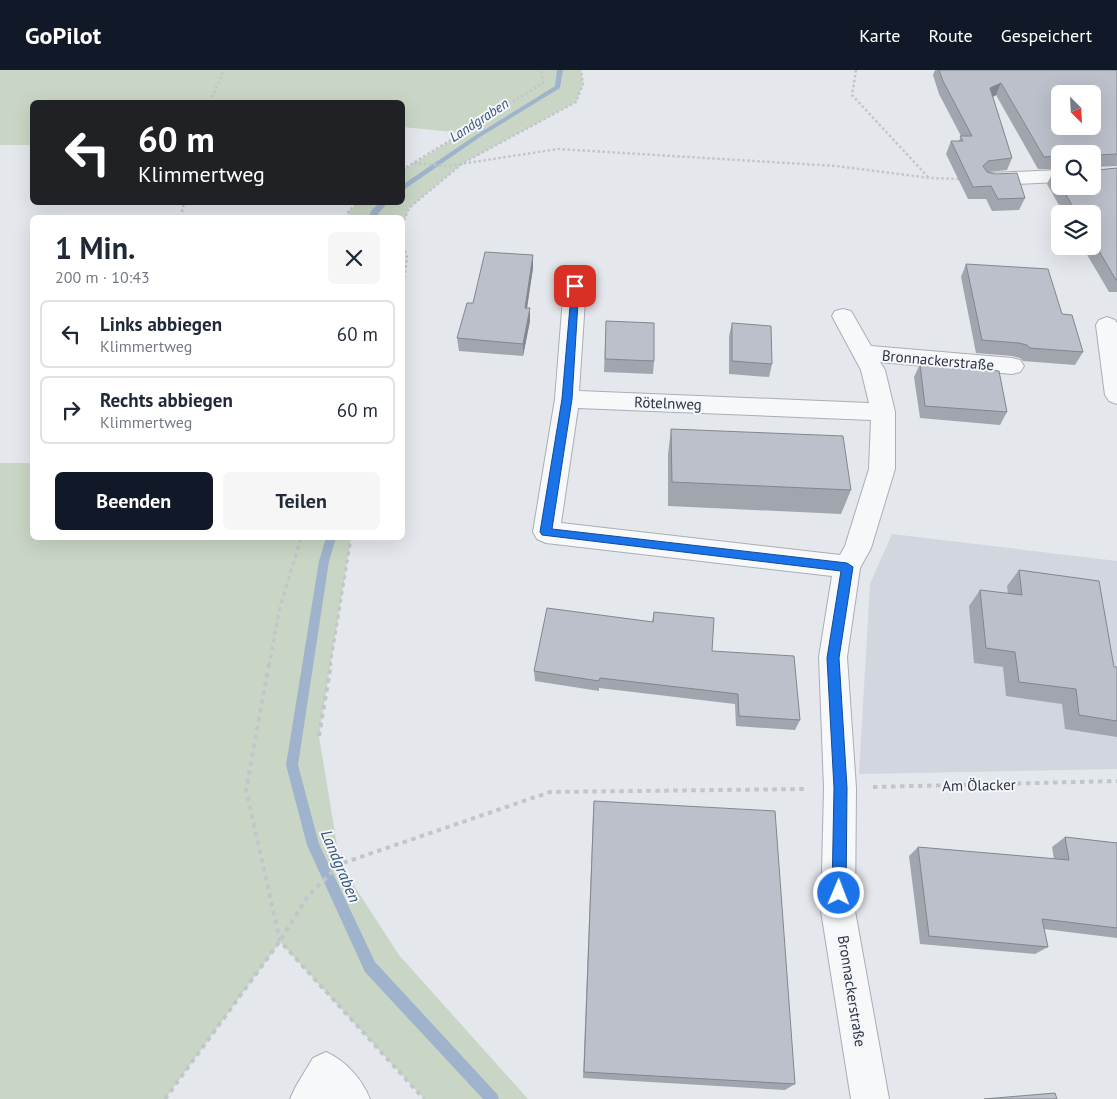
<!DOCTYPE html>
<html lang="de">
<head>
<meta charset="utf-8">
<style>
	:root { --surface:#fff; --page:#f6f6f7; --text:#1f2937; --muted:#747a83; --line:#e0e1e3; --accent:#111827 }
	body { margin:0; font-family:"PT Sans",sans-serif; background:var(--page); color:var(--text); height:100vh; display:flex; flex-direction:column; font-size:19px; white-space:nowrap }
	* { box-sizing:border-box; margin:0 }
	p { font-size:16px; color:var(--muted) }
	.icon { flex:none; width:28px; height:28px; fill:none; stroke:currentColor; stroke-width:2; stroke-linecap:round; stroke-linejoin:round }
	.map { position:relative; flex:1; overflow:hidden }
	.details { position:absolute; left:30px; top:145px; width:375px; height:325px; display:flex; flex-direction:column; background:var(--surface); border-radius:8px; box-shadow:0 5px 20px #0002 }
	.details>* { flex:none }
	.banner { position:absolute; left:30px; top:30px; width:375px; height:105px; border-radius:8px; box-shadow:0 5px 20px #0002; background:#202124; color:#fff; overflow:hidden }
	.needle { width:32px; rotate:156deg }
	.controls { position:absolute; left:1051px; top:15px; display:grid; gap:10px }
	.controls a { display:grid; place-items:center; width:50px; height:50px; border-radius:8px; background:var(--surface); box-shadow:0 5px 20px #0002; font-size:25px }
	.pin { position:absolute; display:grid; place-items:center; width:42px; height:42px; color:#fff; margin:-21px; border-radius:10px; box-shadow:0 2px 8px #0006 }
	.me { position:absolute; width:55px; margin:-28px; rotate:1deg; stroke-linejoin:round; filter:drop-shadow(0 0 4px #0008) }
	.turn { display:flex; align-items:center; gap:18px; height:105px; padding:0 25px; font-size:22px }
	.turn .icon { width:65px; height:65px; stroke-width:2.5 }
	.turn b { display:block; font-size:35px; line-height:42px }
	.round { display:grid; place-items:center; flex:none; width:52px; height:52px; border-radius:8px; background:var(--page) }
	.headline { display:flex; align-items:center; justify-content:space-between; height:85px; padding:0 25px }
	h1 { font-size:30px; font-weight:700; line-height:38px }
	.cta { display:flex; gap:10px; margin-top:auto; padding:10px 25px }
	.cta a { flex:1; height:58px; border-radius:8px; background:var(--accent); color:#fff; font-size:20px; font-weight:700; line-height:58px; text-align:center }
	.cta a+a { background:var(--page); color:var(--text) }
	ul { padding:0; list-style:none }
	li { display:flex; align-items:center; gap:15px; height:68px; margin:0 10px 8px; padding:0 15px; border:2px solid var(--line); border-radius:8px }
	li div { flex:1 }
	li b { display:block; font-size:19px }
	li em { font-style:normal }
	header { display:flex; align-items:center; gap:30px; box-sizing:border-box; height:70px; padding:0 25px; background:var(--accent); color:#fff }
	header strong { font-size:24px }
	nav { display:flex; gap:28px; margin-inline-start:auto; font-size:18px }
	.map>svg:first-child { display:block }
</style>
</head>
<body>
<header>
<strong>GoPilot</strong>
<nav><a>Karte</a><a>Route</a><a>Gespeichert</a></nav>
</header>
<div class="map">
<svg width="1117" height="1029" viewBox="0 0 1117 1029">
	<rect width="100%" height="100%" fill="#e4e7ec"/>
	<!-- built -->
	<path fill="#d2d6de" d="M892,464l225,27v208l-258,5 11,-190z"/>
	<!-- green -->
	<g fill="#c9d6c5">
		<path d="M0,0h581l2,14 -7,18 -113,61 -54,45 -6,17 -1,-7 -52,-1 -2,-5 10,-9 44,-1 1,-32 60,-37 -60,-6 -1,-25h-370v43h-32z"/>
		<path d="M0,393h32v75h319l-32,198 21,128 59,91 129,144h-104l-144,-157 -115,157h-165z"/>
	</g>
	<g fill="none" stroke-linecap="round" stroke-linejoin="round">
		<!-- stream -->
		<g fill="#9fb4cc" fill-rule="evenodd">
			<path d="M557,0h6l-3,18 -80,49 -78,54v-6l74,-50 79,-49z"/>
			<path d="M380,132h8l-10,12 -1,4h-8l2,-7z"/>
			<path d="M326,468h10l-7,23 -31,204 21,79 56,118 122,132 2,5h-16l-118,-127 -58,-127 -21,-80 33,-204z"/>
		</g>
		<!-- minor casing -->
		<g stroke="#a9aeb7" stroke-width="2">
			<g id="minor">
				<path d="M1060,100v12l-70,3 -7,-2 -3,-4 3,-4 7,-2z"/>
				<path d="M575,208l8,2 3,5 -7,106 290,12 -8,-33 -29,-54 3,-5 8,-2 8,2 20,35 141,12 8,2 4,6 -4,6 -8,2 -132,-12 5,8 10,42v57l-24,79 -11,20 -13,89 9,131 -1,123 34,188h-38l-30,-188 3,-123 -5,-131 13,-81 -286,-33 -9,-4 -4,-7 22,-133 9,-114 3,-5zM578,338l293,12 -2,49 -24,77 -5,9 -279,-32z"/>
				<path d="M1107,247l8,3 2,3v81l-8,-3 -4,-6 -9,-70 3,-5z"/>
				<path d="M326,982c20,9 36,27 44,47h-80l6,-13 17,-28z"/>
			</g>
		</g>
		<!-- path-far2 -->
		<g stroke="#c2c5cb" stroke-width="2.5" stroke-dasharray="2.5 2.5" stroke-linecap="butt">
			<path d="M856,0l-4,25 77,83"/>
			<path d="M210,32l14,-32"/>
			<path d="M414,93l34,3 110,-17 278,17 94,12 32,1"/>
			<path d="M402,100l141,-87 -2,-13"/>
			<path d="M182,142l2,-10"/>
			<path d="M350,148l-2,-6 10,-10"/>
			<path d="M402,155l7,-17 54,-45 113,-61 7,-18 -2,-14"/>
			<path d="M402,171l5,16 -5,39"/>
		</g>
		<!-- path-far1 -->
		<g stroke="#c2c5cb" stroke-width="3" stroke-dasharray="4 4" stroke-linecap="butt">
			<path d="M269,596l11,-59 21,-69"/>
			<path d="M330,596l21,-128"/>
		</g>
		<!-- path -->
		<g stroke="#c2c5cb" stroke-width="4" stroke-dasharray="4.5 4.5" stroke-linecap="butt">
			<path d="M269,594l-23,126 34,151 144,158"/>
			<path d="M319,666l12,-72"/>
			<path d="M873,717l244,-6"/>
			<path d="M165,1029l115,-158 28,-45 32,-32 210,-72 256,-3"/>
		</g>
		<!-- minor -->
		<use href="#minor" fill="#f7f8fa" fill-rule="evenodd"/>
	</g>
	<!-- wall -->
	<g fill="#a1a5ae">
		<path d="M935,0h180l2,1v95l-20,1v3l20,-2v124h-8l-27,-46h10v-32h-28l-17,-30 6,-12 7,-1v15h32v-32h-32v15h-22l-42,-74 -3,2 19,61 -5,12 -18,2 36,26 -6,12 -27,1 -6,-12h-18l-22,-45 5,-13h8l2,-5 -22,-42 -6,-19z"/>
		<path d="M533,185v13l-6,40 3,13 -7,35 -64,-5 -2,-13 16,-35z"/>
		<path d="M966,194l96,50 21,38 -8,13 -52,-4 -3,-3 -8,-2 -36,-3 -15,-76z"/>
		<path d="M606,251l48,40 -1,13 -49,-2z"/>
		<path d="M732,253l40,41 -3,13 -40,-3v-38z"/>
		<path d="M920,294l87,48 -7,13 -80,-7 -6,-41z"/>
		<path d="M671,359l180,61 -10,24 -173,-8v-52z"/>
		<path d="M1019,500l95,97h3v70l-52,-8 -3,-25 -56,-8 -3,-29 -29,-4 -5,-57 11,-16 28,4 -1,-8z"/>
		<path d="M654,542l58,39 88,69 -5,10 -59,-4 -1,-22 -136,-16v3l-64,-10 -1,-10 118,-49z"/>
		<path d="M594,731l201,283 -10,6 -202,-12 10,-262z"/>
		<path d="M1065,767l52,6v95l-73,-9 4,18 -13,7 -115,-10 -11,-88 9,-9 136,12 -2,-12z"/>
	</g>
	<!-- shaded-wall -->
	<g fill="#83868d">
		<path d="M1001,13l-5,12 -10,5 4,-12z"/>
		<path d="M533,185v13l-8,53v-13z"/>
		<path d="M530,238v13l-7,35v-12z"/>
	</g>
	<!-- building -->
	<g fill="#bbc0ca" stroke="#83868d" fill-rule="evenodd">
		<path d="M939,0h176l2,1v83l-20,1v15l20,-2v112h-1l-24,-41v-25h-15l-16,-28h31v-32h-32v2l-16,1 -43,-74 -11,5 22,70 -24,3 -5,5 4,6 8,2 22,-1 8,25 -27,1 -7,-13 -18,1 -22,-46h12l-3,-5h12l-29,-55zM1060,24h32v32h-32z"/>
		<path d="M1060,101v13l-7,-12z"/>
		<path d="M485,182l48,3 -8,53h5l-7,36 -66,-6 10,-35h6z"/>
		<path d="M966,194l82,5 14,45 10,1 11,37 -53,-4 -3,-3 -8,-2 -37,-3z"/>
		<path d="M606,251l48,2v38l-49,-2z"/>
		<path d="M732,253l39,3 1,38 -40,-3z"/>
		<path d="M920,294l79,7 8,41 -82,-6z"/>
		<path d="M671,359l172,7 8,54 -179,-8z"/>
		<path d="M1019,500l80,11 15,86h3v54l-38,-6 -3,-26 -57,-7 -4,-30 -29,-4 -6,-58 42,5z"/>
		<path d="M547,538l106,14 1,-10 60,6 -2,33 82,5 6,64 -61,-4 -1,-22 -138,-16 -1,3 -65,-10z"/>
		<path d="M594,731l181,10 20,273 -211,-12z"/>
		<path d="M1065,767l52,6v85l-75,-9 6,28 -119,-11 -11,-89 151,13z"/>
		<path d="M1055,1023l2,6h-73z"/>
	</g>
	<!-- route -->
	<path fill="#1a73e8" stroke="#114b97" d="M572,213h6l1,3 -7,113 -20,130 295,34 6,4 -14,91 8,130 -1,105 -2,5 -5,2 -5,-2 -2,-5 2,-105 -7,-130 14,-87 -299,-36 -2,-3 22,-133z"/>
	<g text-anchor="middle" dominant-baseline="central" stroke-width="4" stroke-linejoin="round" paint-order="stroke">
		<!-- far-water labels -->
		<g font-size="14" font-style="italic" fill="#34527a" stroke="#f4f6f9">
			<text transform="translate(479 50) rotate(-33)">Landgraben</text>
		</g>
		<!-- street labels -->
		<g font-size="15" fill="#2b3445" stroke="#f4f6f9">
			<text transform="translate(938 290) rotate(5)">Bronnackerstraße</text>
			<text transform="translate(668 333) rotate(2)">Rötelnweg</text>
			<text transform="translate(979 715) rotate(-1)">Am Ölacker</text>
			<text transform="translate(852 921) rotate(81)">Bronnackerstraße</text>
		</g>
		<!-- water labels -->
		<g font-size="16" font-style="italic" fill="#34527a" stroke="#f4f6f9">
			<text transform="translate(341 796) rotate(67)">Landgraben</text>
		</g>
	</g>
</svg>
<div class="controls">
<a><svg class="needle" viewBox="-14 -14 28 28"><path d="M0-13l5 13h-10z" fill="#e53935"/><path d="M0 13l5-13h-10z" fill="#747a83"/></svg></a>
<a><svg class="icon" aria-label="search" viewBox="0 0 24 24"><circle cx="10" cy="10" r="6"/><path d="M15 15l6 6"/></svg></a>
<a><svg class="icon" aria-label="layers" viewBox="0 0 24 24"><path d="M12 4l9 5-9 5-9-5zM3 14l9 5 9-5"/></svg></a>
</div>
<div class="pin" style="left:575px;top:216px;background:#d93025"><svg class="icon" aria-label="arrive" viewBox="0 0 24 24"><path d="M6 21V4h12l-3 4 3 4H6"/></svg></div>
<svg class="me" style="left:839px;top:823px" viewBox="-20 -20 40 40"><circle r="17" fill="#1a73e8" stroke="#fff" stroke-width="3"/><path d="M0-11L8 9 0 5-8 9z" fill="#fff"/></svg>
<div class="banner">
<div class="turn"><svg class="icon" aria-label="left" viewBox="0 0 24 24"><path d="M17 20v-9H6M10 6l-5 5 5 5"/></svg><div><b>60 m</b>Klimmertweg</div></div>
</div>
<section class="details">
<div class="headline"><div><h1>1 Min.</h1><p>200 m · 10:43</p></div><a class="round"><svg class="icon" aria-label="close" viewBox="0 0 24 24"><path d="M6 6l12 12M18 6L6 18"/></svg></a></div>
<ul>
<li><svg class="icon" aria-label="left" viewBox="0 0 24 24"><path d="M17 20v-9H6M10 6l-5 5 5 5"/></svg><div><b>Links abbiegen</b><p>Klimmertweg</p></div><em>60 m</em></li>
<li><svg class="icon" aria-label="right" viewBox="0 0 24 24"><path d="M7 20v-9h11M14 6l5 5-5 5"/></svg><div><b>Rechts abbiegen</b><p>Klimmertweg</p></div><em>60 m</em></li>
</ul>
<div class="cta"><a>Beenden</a><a>Teilen</a></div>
</section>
</div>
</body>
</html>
